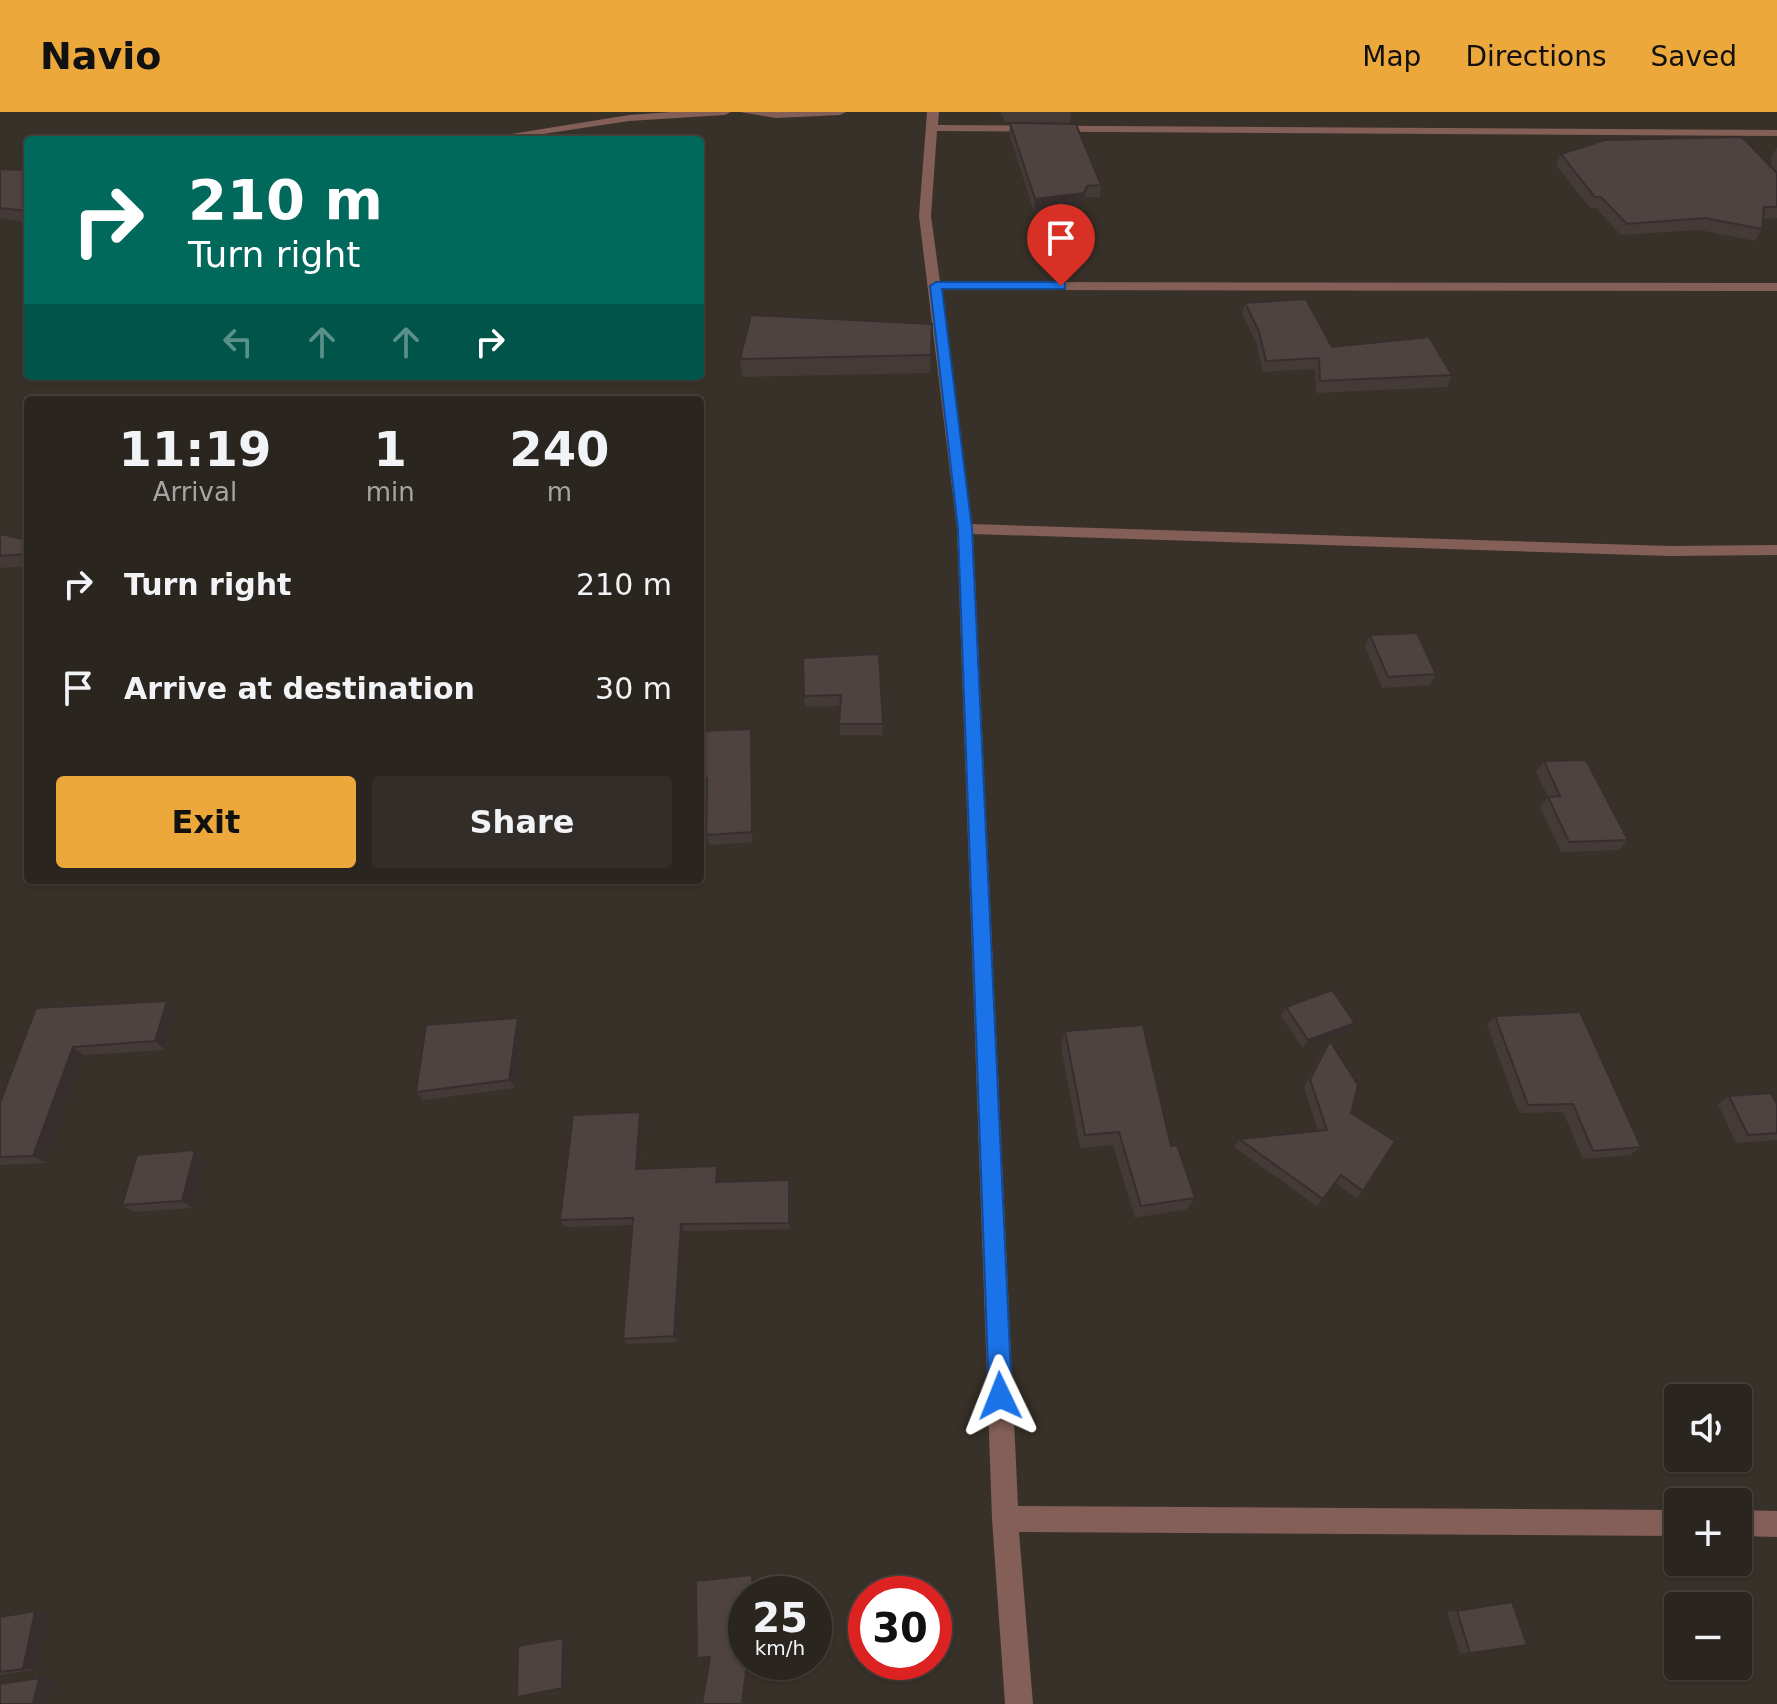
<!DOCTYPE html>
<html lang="en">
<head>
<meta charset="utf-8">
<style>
	:root { --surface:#2a251f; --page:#322d28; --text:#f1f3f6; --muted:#a5a5a4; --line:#46423d; --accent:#eda83c }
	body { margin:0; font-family:"DejaVu Sans",sans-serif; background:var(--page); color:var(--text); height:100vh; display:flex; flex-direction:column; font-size:30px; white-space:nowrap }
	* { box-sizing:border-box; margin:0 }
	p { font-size:26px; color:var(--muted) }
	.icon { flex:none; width:44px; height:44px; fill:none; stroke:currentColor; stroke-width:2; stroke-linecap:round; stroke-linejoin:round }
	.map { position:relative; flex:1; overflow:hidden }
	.panel { position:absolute; left:24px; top:284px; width:680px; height:488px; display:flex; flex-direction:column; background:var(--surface); border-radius:8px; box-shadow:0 2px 6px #0004,0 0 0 2px var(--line) }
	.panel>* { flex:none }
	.banner { position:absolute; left:24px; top:24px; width:680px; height:244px; border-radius:8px; box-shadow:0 2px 6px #0004,0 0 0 2px var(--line); background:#00695c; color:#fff; overflow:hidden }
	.tools { position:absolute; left:1664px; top:1272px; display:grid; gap:16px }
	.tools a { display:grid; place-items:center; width:88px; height:88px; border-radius:8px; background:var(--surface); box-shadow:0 2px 6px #0004,0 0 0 2px var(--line); font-size:40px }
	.speed { position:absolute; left:728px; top:1464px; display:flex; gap:16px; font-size:40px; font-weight:700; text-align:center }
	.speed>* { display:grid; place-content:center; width:104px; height:104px; border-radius:50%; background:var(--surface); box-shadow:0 2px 6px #0004,0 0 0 2px var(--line); line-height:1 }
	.speed small { font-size:20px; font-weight:400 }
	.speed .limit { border:12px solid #d22; background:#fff; color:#111 }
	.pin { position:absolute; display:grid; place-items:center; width:68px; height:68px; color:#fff; margin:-82px -34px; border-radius:50% 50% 50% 0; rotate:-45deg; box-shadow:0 0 8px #0007 }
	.pin .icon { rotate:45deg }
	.me { position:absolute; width:88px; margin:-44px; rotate:358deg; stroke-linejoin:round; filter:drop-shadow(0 0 6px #0008) }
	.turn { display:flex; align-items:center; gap:28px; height:168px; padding:0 32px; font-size:36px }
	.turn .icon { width:104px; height:104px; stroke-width:2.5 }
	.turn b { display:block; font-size:56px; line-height:68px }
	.lanes { display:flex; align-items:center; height:76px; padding:0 32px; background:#0003; justify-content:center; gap:40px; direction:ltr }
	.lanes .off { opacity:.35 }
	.eta { display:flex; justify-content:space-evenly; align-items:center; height:136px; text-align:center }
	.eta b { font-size:48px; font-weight:600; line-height:56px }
	.cta { display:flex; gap:16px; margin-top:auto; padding:16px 32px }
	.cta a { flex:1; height:92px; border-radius:8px; background:var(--accent); color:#111; font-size:32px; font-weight:600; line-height:92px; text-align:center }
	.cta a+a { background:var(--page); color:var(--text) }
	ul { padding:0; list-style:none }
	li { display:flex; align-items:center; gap:24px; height:104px; padding:0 32px }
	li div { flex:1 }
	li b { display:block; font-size:30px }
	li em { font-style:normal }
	header { display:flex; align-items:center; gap:48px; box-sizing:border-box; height:112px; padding:0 40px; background:var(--accent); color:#111 }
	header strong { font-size:38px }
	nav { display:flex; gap:44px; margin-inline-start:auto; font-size:28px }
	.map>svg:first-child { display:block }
</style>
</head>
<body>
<header>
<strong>Navio</strong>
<nav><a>Map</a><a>Directions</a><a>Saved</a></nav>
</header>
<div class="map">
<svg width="1777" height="1592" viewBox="0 0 1777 1592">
	<rect width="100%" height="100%" fill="#383129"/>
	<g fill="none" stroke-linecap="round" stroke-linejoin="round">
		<!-- minor -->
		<g fill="#835f57" fill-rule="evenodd">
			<path d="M671,0h60l-6,3 -96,6 -126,19h-29l155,-25z"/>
			<path d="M740,0h106l-6,3 -64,3z"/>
			<path d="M927,0h12l-1,13 839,5v6l-840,-5 -6,85 9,66 837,1v8l-836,-1 31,234 698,22 107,-1v10l-107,1 -697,-22 45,972 660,4v26l-659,-4 14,172h-28l-13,-185 -35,-990 -38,-313z"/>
			<path d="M1738,1398l39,1v26l-39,-1z"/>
		</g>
	</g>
	<!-- wall -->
	<g fill="#443a38">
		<path d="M1001,0h70l-1,11 -65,-1z"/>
		<path d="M1010,11l91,62 -1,12h-15l-2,7 -49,7 -25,-77z"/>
		<path d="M1777,35v71l-14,1 -1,10 -7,12 -56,-11 -78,5 -25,-27h-6l-34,-43 5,-11 210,13v-9z"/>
		<path d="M0,57l28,1v52l-28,-4z"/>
		<path d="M1245,191l87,44 120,28 -5,12 -131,6 -1,-24 -52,3 -7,-30 -14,-28z"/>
		<path d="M932,212l-2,49 -188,4 -2,-18z"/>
		<path d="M0,422l28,6v26l-28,2z"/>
		<path d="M1370,523l66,39 -6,11 -48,3 -17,-42z"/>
		<path d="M879,542l4,81h-43v-29l-35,1 -1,-11z"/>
		<path d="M752,628l1,102 -44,3 -3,-10v-47h-3l-2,-10z"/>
		<path d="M1544,649l84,79 -9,10 -58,2 -21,-45 8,-10 -12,-25z"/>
		<path d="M167,889l9,9 -11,40 -81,5 -38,108 -46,2v-62l36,-95z"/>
		<path d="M1286,895l69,16 -7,9 -45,16 -22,-32z"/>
		<path d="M1495,904l146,131 -11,8 -47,4 -20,-47 -44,1 -32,-88z"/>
		<path d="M518,906l5,9 -8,61 -92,12 -7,-8z"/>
		<path d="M1065,919l106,115 24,52 -8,11 -52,9 -22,-73 -33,3 -19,-102z"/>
		<path d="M1330,929l21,72 12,78 -7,7 -21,-15 -18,23 -83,-59 5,-8 79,-8 -14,-44 20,-38z"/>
		<path d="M1729,984l48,8v36l-41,3 -18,-39z"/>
		<path d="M640,1000l3,8 -3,49 79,5v8l72,5 -1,42 -106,2 -6,111 -50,2 -5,-5 10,-114 -68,2 -5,-7z"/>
		<path d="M195,1038l10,8 -12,50 -59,4 -12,-7z"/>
		<path d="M1512,1490l-42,51h-10l-13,-41z"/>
		<path d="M50,1500l-12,57 -38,6v-58z"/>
	</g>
	<!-- shaded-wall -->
	<g fill="#372f2e">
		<path d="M1087,74l-4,18 -49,7 1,-12z"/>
		<path d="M751,617l1,11 1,102 -1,-10z"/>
		<path d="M167,889l9,9 -11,40 -10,-9z"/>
		<path d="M518,906l5,9 -8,61 -6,-8z"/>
		<path d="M1355,911l-7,9 -45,16 5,-8z"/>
		<path d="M73,935l11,8 -38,108 -13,-7z"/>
		<path d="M640,1000l3,8 -4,56 -3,-7z"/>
		<path d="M195,1038l10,8 -12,50 -11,-7z"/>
		<path d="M717,1054l2,8v15l-3,-7z"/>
		<path d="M789,1068l2,7 -1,42 -1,-6z"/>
		<path d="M681,1112l3,7 -6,111 -4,-6z"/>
		<path d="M752,1463l3,2v17h-2z"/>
		<path d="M35,1499l15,1 -12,57h-15z"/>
		<path d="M563,1526l5,1v49h-6z"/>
		<path d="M747,1550h3l-6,42h-2z"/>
		<path d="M39,1566h15l-6,26h-15z"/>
	</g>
	<!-- building -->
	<g fill="#4f4341" stroke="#372f2e" stroke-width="2">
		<path d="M1010,11l66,1 25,61 -14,1 -3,7 -49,6z"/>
		<path d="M1742,25l35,36v34h-13l-2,22 -57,-11 -78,6 -26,-27h-6l-34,-43 44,-14z"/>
		<path d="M0,57l28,1v41l-28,-3z"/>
		<path d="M1306,187l26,48 97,-10 23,38 -132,6 -1,-23 -53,3 -7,-30 -14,-28z"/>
		<path d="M751,203l181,9 -1,31 -191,4z"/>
		<path d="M0,422l28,6v14l-28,2z"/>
		<path d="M1417,521l19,41 -48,3 -18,-42z"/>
		<path d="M879,542l4,70h-44l2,-29 -37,1 -1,-38z"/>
		<path d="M751,617l1,103 -46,3 1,-57h-6l1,-47z"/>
		<path d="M1586,648l42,80 -59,2 -21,-45 12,-1 -16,-35z"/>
		<path d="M1332,878l23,33 -47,17 -22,-33z"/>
		<path d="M167,889l-12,40 -82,6 -40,109 -33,1v-54l36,-95z"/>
		<path d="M1580,900l61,135 -48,4 -20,-47 -45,1 -33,-89z"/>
		<path d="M518,906l-9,62 -93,12 10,-67z"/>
		<path d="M1143,913l28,121 6,-1 18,53 -54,8 -22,-74 -34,3 -20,-104z"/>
		<path d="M1330,929l28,44 -7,28 44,28 -32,50 -22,-16 -18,24 -84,-60 88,-9 -17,-51z"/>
		<path d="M1771,981l6,11v29l-29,2 -19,-39z"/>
		<path d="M640,1000l-4,57 81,-3 -1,16 73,-2v43l-108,1 -7,112 -51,3 10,-121 -73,2 13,-105z"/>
		<path d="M195,1038l-13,51 -60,4 15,-50z"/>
		<path d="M752,1463l1,19h-7v68h1l-5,42h-40l8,-47 -13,1 -1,-77z"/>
		<path d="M1512,1490l15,43 -57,8 -13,-42z"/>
		<path d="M35,1499l-12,58 -23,3v-55z"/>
		<path d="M563,1526l-1,50 -45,9 1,-51z"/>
		<path d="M39,1566l-6,26h-33v-20z"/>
	</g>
	<!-- route -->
	<path fill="#1a73e8" stroke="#114b97" stroke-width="2" d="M1061,170l4,1v6h-123l30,240 40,867 -3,8 -9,3 -8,-3 -3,-8 -31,-867 -28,-243 6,-4z"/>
</svg>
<div class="tools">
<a><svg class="icon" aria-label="sound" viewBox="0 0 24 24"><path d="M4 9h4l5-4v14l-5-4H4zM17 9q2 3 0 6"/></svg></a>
<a>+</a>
<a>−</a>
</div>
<div class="speed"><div>25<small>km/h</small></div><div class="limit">30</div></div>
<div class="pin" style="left:1061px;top:174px;background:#d93025"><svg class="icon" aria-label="arrive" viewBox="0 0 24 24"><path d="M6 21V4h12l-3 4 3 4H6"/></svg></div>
<svg class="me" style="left:1000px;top:1284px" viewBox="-20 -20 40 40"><path d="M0-17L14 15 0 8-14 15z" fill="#1a73e8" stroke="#fff" stroke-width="4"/></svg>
<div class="banner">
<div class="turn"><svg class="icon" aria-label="right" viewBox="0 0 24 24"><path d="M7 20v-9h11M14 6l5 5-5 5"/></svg><div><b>210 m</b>Turn right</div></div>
<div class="lanes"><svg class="icon off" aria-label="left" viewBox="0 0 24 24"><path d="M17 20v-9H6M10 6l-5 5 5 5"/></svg><svg class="icon off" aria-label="ahead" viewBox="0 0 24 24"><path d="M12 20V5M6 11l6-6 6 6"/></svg><svg class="icon off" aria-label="ahead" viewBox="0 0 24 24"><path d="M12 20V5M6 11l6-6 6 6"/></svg><svg class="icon" aria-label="right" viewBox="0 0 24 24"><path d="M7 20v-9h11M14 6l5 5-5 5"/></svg></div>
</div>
<section class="panel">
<div class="eta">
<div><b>11:19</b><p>Arrival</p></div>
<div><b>1</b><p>min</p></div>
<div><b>240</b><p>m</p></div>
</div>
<ul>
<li><svg class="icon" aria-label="right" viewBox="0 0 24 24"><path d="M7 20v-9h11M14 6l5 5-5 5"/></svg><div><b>Turn right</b></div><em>210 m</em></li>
<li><svg class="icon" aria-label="arrive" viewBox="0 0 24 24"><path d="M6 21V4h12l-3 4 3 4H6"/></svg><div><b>Arrive at destination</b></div><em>30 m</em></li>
</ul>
<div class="cta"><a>Exit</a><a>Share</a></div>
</section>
</div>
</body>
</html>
